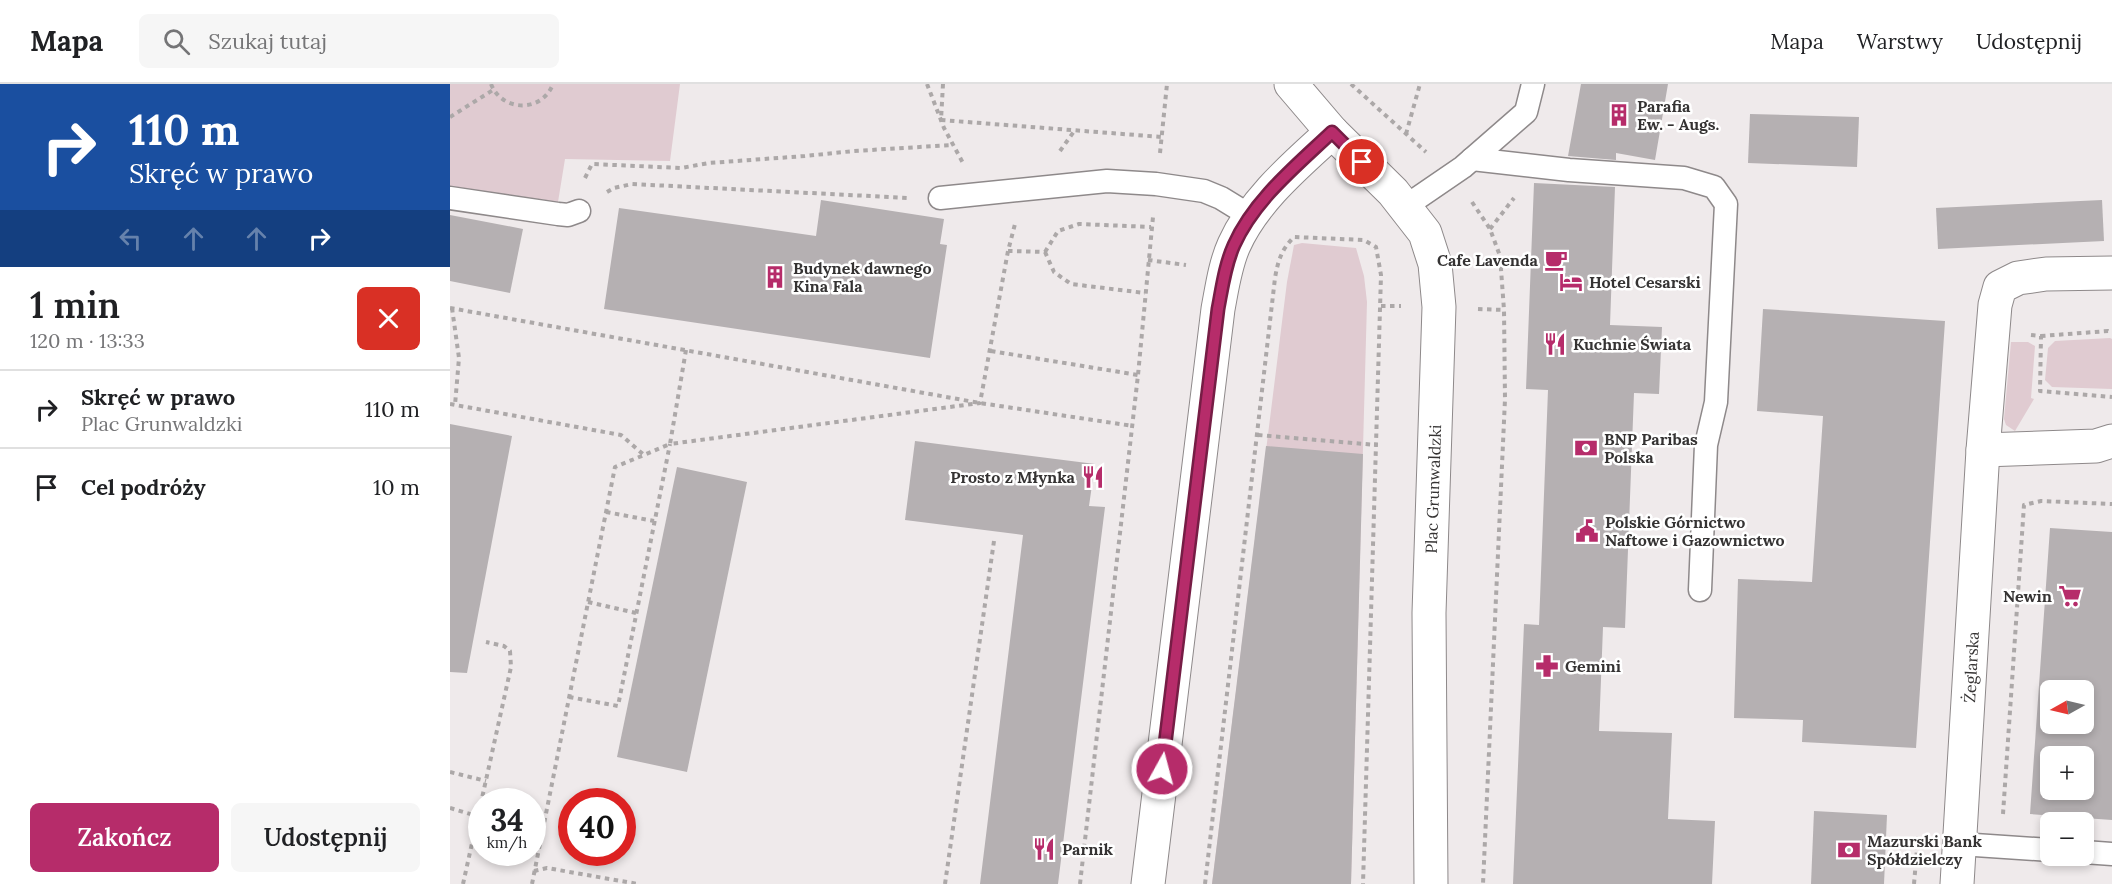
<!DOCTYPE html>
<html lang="pl">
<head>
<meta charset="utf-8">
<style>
	:root { --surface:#fff; --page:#f6f6f6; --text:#202124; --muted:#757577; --line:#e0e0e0; --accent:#b62c6a }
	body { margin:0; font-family:Lora,serif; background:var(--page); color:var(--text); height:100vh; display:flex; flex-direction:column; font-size:22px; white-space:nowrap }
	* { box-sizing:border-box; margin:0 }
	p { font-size:20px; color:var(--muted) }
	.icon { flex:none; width:33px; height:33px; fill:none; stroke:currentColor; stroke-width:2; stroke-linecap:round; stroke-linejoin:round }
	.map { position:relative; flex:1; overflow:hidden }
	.side { display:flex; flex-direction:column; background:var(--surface); width:450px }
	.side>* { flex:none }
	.top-card { background:#1a4fa0; color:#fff; overflow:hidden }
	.needle { width:39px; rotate:262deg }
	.buttons { position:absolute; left:1590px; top:596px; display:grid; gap:12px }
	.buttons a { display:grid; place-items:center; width:54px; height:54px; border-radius:9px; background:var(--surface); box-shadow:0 3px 9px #0003; font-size:30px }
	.speed { position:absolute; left:18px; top:704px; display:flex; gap:12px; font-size:30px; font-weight:700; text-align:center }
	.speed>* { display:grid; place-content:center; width:78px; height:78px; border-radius:50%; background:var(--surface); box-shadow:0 3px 9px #0003; line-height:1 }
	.speed small { font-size:15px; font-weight:400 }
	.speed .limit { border:9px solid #d22; background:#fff; color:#111 }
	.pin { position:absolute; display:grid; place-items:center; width:51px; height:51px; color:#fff; margin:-26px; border:3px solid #fff; border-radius:50%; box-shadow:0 2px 6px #0007 }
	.me { position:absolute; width:66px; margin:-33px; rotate:7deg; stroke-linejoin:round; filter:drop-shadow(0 0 4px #0008) }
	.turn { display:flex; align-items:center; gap:21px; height:126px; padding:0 30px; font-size:27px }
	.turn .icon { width:78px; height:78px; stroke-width:2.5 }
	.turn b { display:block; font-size:42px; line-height:51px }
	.lanes { display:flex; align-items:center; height:57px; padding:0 30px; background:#0003; justify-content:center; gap:30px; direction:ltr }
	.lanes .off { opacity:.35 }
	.round { display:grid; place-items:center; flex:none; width:63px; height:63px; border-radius:9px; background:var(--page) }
	.head { display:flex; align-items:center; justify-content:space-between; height:102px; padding:0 30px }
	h1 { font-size:36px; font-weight:600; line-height:45px }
	.cta { display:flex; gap:12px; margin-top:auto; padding:12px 30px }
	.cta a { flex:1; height:69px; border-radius:9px; background:var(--accent); color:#fff; font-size:24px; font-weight:600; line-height:69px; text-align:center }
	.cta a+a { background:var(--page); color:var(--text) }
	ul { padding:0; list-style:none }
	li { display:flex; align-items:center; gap:18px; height:78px; padding:0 30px; border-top:2px solid var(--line) }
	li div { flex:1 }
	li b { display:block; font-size:22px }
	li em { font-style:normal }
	header { display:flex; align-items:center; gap:36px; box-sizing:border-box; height:84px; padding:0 30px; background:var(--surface); border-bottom:2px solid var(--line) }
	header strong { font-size:28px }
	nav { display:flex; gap:33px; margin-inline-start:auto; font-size:21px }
	.search { width:420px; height:54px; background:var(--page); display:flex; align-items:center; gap:15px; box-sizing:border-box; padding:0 21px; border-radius:9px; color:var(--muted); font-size:22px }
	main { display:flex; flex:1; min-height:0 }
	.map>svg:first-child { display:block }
</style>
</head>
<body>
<header>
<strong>Mapa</strong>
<div class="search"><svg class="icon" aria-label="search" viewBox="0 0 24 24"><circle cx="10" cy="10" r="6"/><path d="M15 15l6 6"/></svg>Szukaj tutaj</div>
<nav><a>Mapa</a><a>Warstwy</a><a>Udostępnij</a></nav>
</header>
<main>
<section class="side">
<div class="top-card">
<div class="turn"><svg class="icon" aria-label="right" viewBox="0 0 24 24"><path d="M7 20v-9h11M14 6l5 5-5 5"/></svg><div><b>110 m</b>Skręć w prawo</div></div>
<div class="lanes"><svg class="icon off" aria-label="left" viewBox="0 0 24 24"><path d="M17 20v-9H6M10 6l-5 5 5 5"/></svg><svg class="icon off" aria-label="ahead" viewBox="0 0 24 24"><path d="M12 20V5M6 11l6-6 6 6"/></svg><svg class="icon off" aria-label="ahead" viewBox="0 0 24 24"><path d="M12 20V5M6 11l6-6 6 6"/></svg><svg class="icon" aria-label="right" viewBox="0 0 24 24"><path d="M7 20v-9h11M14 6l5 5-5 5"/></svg></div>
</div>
<div class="head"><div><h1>1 min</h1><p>120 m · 13:33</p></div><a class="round" style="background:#d93025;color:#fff"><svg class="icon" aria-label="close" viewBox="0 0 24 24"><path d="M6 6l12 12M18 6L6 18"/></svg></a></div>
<ul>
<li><svg class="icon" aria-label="right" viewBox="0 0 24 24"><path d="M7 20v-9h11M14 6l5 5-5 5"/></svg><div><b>Skręć w prawo</b><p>Plac Grunwaldzki</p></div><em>110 m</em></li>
<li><svg class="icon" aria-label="arrive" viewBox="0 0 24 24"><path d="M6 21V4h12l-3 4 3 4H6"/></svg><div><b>Cel podróży</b></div><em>10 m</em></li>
</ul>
<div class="cta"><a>Zakończ</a><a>Udostępnij</a></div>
</section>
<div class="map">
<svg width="1662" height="800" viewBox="0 0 1662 800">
	<rect width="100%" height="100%" fill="#efeaeb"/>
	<!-- green -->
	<g fill="#e0cbd1">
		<path d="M0,0h230l-10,77 -105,-2 -7,43 -108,-16z"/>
		<path d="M852,159l54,5 8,28 3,26 -16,582h-139l75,-602 7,-37z"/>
		<path d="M1660,254l2,1v50l-60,-2 -7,-7 3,-32 7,-7z"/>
		<path d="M1561,258h17l7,4 -4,52 3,1 -19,32 -9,-6 -2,-6z"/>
	</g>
	<!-- building -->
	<g fill="#b5b0b2" fill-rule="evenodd">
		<path d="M1131,0h87l-13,76 -39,-7v7l-48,-4z"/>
		<path d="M1300,30l109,3 -2,50 -109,-4z"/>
		<path d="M1084,99l81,4 -5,138 52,2 -3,67 -25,-1 -9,235 -22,-1 -4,104 73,2 -4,86 47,2 -3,63h-199l11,-260 15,1 9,-235 -22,-1z"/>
		<path d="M371,116l123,19 -4,25 7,1 -17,113 -326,-49 15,-101 197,28z"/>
		<path d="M1652,116l2,41 -166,8 -2,-41z"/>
		<path d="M0,131l73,14 -13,64 -60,-12z"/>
		<path d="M1313,225l182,12 -29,427 -114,-6 1,-22 -69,-2 4,-139 74,3 11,-166 -66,-5z"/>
		<path d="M0,340l62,12 -45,237 -17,-1z"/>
		<path d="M465,357l180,23 -6,42 16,1 -47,377h-78l43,-349 -118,-15z"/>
		<path d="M816,362l97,8 -12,430h-139z"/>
		<path d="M227,383l70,15 -60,290 -70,-15z"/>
		<path d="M1600,444l62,4v288l-82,-6zM1600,606h34v33h-34zM1600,672h34v33h-34z"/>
		<path d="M1364,727l73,4 -3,69h-73z"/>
	</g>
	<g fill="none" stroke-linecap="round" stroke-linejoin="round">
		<!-- service casing -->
		<g stroke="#8e898a" stroke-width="25">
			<g id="service">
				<path d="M1022,75l97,11 115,8 30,9 12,17 -10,198 -10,43 -6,145"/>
				<path d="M0,114l108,16 10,1 11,-4"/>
				<path d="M490,114l167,-17 49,3 48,7 17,7 31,19"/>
				<path d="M956,122l57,-39 63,-55 7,-28"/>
				<path d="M1510,760l90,6"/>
				<path d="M1634,768l28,2"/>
			</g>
		</g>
		<!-- minor casing -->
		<g stroke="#8e898a" stroke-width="35">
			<g id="minor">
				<path d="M1533,366l113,-4 16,-5"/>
				<path d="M1507,800l26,-434 12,-145 5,-18 18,-9 28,-4 66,-1"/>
			</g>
		</g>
		<!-- tertiary casing -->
		<g stroke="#8e898a" stroke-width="35">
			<g id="tertiary">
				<path d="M841,0l41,48 61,60 32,41 10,31 4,43 -10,306 2,271"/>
				<path d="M698,800l70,-575c4,-21 7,-44 16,-64 20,-45 62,-80 98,-113"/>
			</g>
		</g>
		<!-- path -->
		<g stroke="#aca8a8" stroke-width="4" stroke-dasharray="4.5 4.5" stroke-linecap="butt">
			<path d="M41,0c11,28 51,29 62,0"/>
			<path d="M477,0l17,44 19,35"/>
			<path d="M493,0l-2,36 221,17"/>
			<path d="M901,0l75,68"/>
			<path d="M0,33l43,-27"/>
			<path d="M956,50l14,-50"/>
			<path d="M610,67l15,-21"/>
			<path d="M710,69l7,-69"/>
			<path d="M135,94l7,-14 89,4 28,-5 96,-7 49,-5 98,-6"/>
			<path d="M157,108l7,-4 18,-4 277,14"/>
			<path d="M1022,118l18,27 10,27 4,54 1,89 -22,485"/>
			<path d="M1040,145l24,-31"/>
			<path d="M558,167l37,1"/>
			<path d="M595,168l13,-21 21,-7 72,3"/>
			<path d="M595,168l9,20 17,12 74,9"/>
			<path d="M698,176l38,5"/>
			<path d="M931,222h20"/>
			<path d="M0,224l530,95 153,23"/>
			<path d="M2,224l7,50 -4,47"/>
			<path d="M1028,225l26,1"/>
			<path d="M1581,251l10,1 -1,55 72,6"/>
			<path d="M1591,252l67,-5 4,2"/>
			<path d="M236,266l-16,94 310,-41 28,-152 7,-27"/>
			<path d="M541,267l147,24"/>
			<path d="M0,320l171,31 23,20 26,-11"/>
			<path d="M808,351l119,10"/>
			<path d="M156,428l48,9"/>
			<path d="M138,518l48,11"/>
			<path d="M119,613l49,9 52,-262"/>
			<path d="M0,688l36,9"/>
			<path d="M0,724l27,8"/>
			<path d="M1553,730l21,-309 17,-4 71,3"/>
			<path d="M84,787l13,-3 91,16"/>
			<path d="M13,800l48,-217 -1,-16 -6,-5 -18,-4"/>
			<path d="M82,800l83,-417 29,-12"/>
			<path d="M495,800l49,-343"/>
			<path d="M630,800l58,-509 15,-158"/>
			<path d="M755,800l70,-606c3,-17 6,-28 19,-41l70,3 12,7 5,28 -18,609"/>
			<path d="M1464,800l4,-47"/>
		</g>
		<!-- service -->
		<use href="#service" stroke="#fff" stroke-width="22"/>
		<!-- minor -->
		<use href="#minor" stroke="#fff" stroke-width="33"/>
		<!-- tertiary -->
		<use href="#tertiary" stroke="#fff" stroke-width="33"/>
	</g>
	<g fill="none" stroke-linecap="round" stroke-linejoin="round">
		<!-- route casing -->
		<g stroke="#761d45" stroke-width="15">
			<path id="route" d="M712,685l56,-460c4,-21 7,-44 16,-64 20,-45 62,-79 98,-113l30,30"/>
		</g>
		<!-- route -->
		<use href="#route" stroke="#b62c6a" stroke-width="10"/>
	</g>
	<!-- icons -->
	<defs>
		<g id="building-bare" transform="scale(1.8)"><path d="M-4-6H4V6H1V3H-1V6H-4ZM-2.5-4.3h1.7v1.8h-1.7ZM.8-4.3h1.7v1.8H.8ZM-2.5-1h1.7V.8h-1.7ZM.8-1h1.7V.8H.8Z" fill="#b62c6a" stroke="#fff" stroke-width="2.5" paint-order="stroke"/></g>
		<g id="cafe-bare" transform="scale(1.8)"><path d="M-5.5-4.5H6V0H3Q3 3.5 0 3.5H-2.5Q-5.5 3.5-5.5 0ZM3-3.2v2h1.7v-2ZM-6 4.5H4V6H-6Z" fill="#b62c6a" stroke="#fff" stroke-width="2.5" paint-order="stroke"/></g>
		<g id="hotel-bare" transform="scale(1.8)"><path d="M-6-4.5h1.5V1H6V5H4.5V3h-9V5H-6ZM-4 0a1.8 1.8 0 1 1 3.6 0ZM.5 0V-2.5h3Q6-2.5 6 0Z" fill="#b62c6a" stroke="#fff" stroke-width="2.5" paint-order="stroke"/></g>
		<g id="restaurant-bare" transform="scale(1.8)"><path d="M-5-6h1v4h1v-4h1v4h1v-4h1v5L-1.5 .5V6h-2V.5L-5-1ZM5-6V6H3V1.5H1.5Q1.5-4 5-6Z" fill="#b62c6a" stroke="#fff" stroke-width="2.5" paint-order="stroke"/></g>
		<g id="bank-bare" transform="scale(1.8)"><path d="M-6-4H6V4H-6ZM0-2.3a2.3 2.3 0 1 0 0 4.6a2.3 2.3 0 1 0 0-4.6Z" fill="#b62c6a" stroke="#fff" stroke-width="2.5" paint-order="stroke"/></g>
		<g id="civic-bare" transform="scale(1.8)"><path d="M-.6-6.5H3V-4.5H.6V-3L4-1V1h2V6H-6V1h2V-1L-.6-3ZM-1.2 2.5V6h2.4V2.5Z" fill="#b62c6a" stroke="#fff" stroke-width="2.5" paint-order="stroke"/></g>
		<g id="supermarket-bare" transform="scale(1.8)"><path d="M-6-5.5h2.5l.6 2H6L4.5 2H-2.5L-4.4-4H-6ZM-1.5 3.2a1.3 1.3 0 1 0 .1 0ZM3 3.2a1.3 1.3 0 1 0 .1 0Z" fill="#b62c6a" stroke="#fff" stroke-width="2.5" paint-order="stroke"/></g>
		<g id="pharmacy-bare" transform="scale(1.8)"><path d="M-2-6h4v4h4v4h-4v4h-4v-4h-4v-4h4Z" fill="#b62c6a" stroke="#fff" stroke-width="2.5" paint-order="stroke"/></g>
	</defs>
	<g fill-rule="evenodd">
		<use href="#building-bare" x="1169" y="31"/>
		<use href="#cafe-bare" x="1106" y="176"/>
		<use href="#building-bare" x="325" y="193"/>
		<use href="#hotel-bare" x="1121" y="198"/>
		<use href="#restaurant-bare" x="1105" y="260"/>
		<use href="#bank-bare" x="1136" y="364"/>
		<use href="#restaurant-bare" x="643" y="393"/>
		<use href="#civic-bare" x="1137" y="447"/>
		<use href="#supermarket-bare" x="1620" y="512"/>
		<use href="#pharmacy-bare" x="1097" y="582"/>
		<use href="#restaurant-bare" x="594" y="765"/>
		<use href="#bank-bare" x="1399" y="766"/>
	</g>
	<g text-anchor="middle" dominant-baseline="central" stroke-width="5" stroke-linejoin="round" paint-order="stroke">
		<!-- poi labels -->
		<g font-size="16" font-weight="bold" fill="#353333" stroke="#fff" text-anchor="start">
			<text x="1187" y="22">Parafia<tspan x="1187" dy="18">Ew. - Augs.</tspan></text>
			<text x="1088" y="176" text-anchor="end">Cafe Lavenda</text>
			<text x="343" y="184">Budynek dawnego<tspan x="343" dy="18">Kina Fala</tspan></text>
			<text x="1139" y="198">Hotel Cesarski</text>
			<text x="1123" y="260">Kuchnie Świata</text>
			<text x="1154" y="355">BNP Paribas<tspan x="1154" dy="18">Polska</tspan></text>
			<text x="625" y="393" text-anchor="end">Prosto z Młynka</text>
			<text x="1155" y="438">Polskie Górnictwo<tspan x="1155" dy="18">Naftowe i Gazownictwo</tspan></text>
			<text x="1602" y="512" text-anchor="end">Newin</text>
			<text x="1115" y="582">Gemini</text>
			<text x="1417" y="757">Mazurski Bank<tspan x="1417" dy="18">Spółdzielczy</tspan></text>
			<text x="612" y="765">Parnik</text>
		</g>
		<!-- street labels -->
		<g font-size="16" fill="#353333" stroke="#fff">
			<text transform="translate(983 405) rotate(-88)">Plac Grunwaldzki</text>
			<text transform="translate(1521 583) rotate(-87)">Żeglarska</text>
		</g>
	</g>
</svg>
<div class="buttons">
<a><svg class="needle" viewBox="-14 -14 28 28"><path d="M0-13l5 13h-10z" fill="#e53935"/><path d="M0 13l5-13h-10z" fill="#757577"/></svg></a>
<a>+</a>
<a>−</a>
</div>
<div class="speed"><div>34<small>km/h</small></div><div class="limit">40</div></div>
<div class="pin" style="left:912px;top:78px;background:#d93025"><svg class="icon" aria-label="arrive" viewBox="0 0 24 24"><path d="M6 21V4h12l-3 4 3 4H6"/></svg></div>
<svg class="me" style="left:712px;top:685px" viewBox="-20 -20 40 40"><circle r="17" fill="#b62c6a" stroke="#fff" stroke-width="3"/><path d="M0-11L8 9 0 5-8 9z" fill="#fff"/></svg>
</div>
</main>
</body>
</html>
